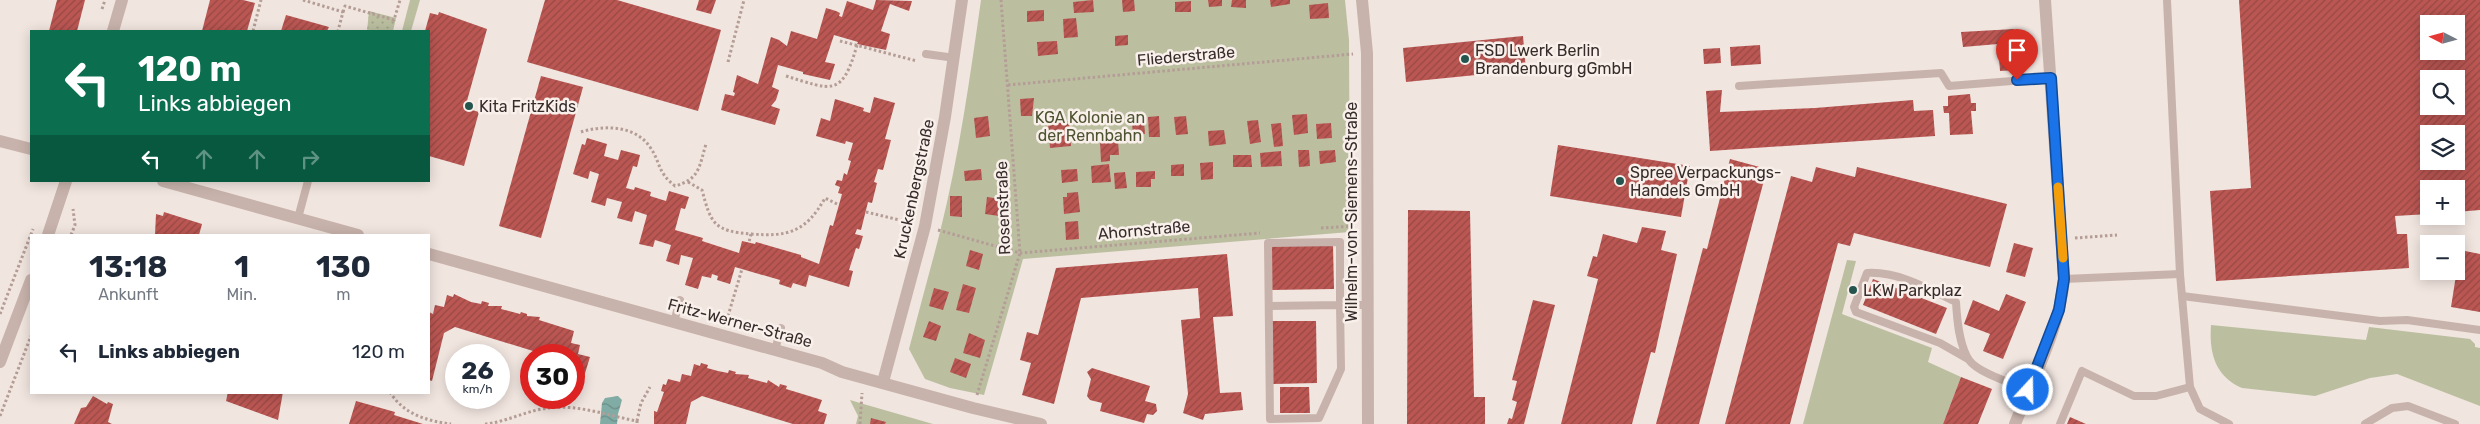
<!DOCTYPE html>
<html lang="de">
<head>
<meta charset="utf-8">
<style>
	:root { --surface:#fff; --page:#f6f6f7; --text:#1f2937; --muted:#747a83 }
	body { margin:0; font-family:Rubik,sans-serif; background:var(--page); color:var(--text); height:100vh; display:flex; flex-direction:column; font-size:19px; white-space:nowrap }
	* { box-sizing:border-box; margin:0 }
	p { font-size:16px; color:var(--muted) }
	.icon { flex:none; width:28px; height:28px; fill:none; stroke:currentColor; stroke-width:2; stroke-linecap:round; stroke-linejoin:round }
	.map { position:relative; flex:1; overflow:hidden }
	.sheet { position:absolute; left:30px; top:234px; width:400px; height:160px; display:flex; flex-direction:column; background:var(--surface); border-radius:0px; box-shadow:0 2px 12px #0003 }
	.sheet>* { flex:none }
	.top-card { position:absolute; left:30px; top:30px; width:400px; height:152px; border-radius:0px; box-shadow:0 2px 12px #0003; background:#0b6e4f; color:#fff; overflow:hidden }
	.needle { width:32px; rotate:276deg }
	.controls { position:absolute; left:2420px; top:15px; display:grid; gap:10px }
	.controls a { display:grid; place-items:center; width:45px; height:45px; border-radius:0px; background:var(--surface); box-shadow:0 2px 12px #0003; font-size:25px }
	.speed { position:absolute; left:445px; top:344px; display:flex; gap:10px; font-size:25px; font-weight:700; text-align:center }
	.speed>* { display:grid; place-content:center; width:65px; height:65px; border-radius:50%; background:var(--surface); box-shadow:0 2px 12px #0003; line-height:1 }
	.speed small { font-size:12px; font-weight:400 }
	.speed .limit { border:8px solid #d22; background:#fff; color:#111 }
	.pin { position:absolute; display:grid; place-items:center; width:42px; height:42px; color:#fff; margin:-51px -21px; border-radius:50% 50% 50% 0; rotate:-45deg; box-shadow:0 0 5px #0007 }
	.pin .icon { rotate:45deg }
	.me { position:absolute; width:55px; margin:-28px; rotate:21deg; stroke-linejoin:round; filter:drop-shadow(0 0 4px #0008) }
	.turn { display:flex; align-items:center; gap:18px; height:105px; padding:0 25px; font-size:22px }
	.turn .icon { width:65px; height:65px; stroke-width:2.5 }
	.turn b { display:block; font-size:35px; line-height:42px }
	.lanes { display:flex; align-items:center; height:48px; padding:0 25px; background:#0003; justify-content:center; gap:25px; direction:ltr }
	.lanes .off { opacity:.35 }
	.eta { display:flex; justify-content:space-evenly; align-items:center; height:85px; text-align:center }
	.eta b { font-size:30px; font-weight:700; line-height:35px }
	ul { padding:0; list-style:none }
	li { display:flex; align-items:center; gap:15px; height:65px; padding:0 25px }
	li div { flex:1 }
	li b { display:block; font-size:19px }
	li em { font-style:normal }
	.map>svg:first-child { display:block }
</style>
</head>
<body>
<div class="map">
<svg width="2480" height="424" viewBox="0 0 2480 424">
	<defs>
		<pattern id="park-dots" width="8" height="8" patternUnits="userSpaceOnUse" patternTransform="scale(1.25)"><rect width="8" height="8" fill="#bbbfa0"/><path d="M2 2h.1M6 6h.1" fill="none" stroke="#a1a48a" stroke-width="1.8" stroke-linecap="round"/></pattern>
		<pattern id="water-waves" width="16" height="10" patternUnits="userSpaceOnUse" patternTransform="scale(1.25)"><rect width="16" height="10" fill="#81aca5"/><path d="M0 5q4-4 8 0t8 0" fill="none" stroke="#6a8c87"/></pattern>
		<pattern id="building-hatch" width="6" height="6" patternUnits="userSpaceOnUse" patternTransform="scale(1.25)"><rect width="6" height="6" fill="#bb5753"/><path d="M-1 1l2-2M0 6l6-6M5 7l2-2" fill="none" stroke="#994845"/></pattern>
	</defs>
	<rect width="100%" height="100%" fill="#f1e5df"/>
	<!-- green -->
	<g fill="#bbbfa0">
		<path d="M410,0h10l-9,31h-9z"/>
		<path d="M981,0h364l4,40 1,192 -327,27 -39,136 -34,-7 -25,-9 -16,-30c10,-39 21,-78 31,-117 19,-76 30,-155 41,-232z"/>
		<path d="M1847,260l9,1 -14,53 90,34 -4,14 33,15 -18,47h-140z"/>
		<path d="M2211,325l155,15 3,-13 101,12 5,5v3l5,1v58l-83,-32 -27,4 -55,18 -73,-8c-27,-12 -33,-35 -31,-63z"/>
		<path d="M850,400l10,3 73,21h-77l2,-8z"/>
	</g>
	<!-- park -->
	<path fill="url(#park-dots)" d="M369,11l27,7 -3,13h-26z"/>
	<!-- water -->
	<path fill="url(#water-waves)" d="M618,396l4,4 -4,14 -1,10h-17l2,-21 3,-5z"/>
	<!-- building -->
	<g fill="url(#building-hatch)" fill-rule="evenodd">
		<path d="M57,0h28l-8,31h-28z"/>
		<path d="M210,0h33l12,3 -8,28h-45z"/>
		<path d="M545,0h72l104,30 -23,81 -171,-49z"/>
		<path d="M699,0h17l-5,14 -15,-4z"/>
		<path d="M876,0l36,1 -3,10 -19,-7 -9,27 9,3 -4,16 -29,-6 1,-2 -24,-7 -9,27 10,2 -5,16 -27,-6v-2l-25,-7 -6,22 7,3 -3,10 -5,6 9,3 -5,16 -54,-15 4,-16 9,2 1,-3 -2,-1 4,-17 21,9 13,-47 8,3 8,6 4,-15 26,8 9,-31 10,3 4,2 -1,3 3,1 5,-16 26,9z"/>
		<path d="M1093,0l1,12 -20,1 -1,-11z"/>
		<path d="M1122,0h12l1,11 -12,1z"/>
		<path d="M1208,0h14v6l-13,1z"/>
		<path d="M1232,0h14v8l-15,-1z"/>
		<path d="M1270,0h20v4l-19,3z"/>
		<path d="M2239,0h241v210l-24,2v-23h-27v25l-34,2 2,18h10l2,34 -193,13 -6,-90 41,-3zM2429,24h27v27h-27zM2429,79h27v27h-27zM2429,134h27v27h-27z"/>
		<path d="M1191,1v11h-16v-10z"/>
		<path d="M1328,3l1,15 -19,1 -1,-14z"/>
		<path d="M1044,10v11l-17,1v-11z"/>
		<path d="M439,12l48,17 -22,79 14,4 -15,54 -35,-10v-125h-4l5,-18 8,2z"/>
		<path d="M286,15l43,12 -2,4h-46z"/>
		<path d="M1076,18l2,19 -14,1 -1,-19z"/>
		<path d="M2014,29l2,41 -16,1 -2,-27 -35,3 -2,-15z"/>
		<path d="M1128,35v10l-13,1v-10z"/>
		<path d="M1523,36l3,34 -120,12 -3,-34z"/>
		<path d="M1057,41l1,13 -20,2 -1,-14z"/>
		<path d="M1760,45l1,19 -30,2 -1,-19z"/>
		<path d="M1720,48l1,15 -17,1 -1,-15z"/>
		<path d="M541,76l42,11 -42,151 -42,-12z"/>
		<path d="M1722,90l-2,22 95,-4 98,-8 1,11 19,-1 2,26 -225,15 -4,-60z"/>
		<path d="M1970,94l1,9h5v8h-5l2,23 -23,1 -1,-22h-5l-1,-7h5v-10z"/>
		<path d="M874,97l21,6 -10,36 6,1 -8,30 -5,-1 -4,13 3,1 -5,20 -4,-1 -7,28 -4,-1 -2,5 8,2 -4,13 -3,-1 -7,22 4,1 -4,16 -40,-12 -3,12 -13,-4 -2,5 -12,-4 1,-4 -45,-13 -5,17 -13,-4 1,-4 -6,-2 -1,4 -9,-2 -4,13 -13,-4 8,-27 -12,-3 -2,10 -13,-4 5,-16 -16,-5 -2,7 -14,-3 8,-29 -12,-4 -3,11 -15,-4 5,-16 -15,-4 -2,8 -14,-4 8,-28 -9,-3 -2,8 -15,-5 9,-30 3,1 2,-7 20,6 -3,12 14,4 3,-10 19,5 -3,12 -4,-1 -7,22 8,2 1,-3 16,5 -1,4 16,5 3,-10 20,6 -4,12 -4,-1 -6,22 28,8 -1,3 37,12 3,-12 13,3 1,-2 45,13v2l18,7 11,-39 3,1 9,-32 -4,-1 2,-6 -5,-2 2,-5 5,1 2,-8 3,2 4,-14 -3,-1 5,-17 -7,-2 -1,3 -29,-8 5,-18 9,3 5,-22 29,9 -1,3 7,2z"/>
		<path d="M1034,98l-2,18h-11l-1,-17z"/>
		<path d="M1307,114l1,19 -14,2 -2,-20z"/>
		<path d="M988,116l2,20 -14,2 -2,-20z"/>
		<path d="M1159,116l1,21h-11l-1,-20z"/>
		<path d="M1186,116l2,18 -12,1 -2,-18z"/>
		<path d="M1258,120l3,22 -11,2 -3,-23z"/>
		<path d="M1069,121l2,25 -21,2 -2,-25z"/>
		<path d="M1144,121l1,13 -12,1 -1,-13z"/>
		<path d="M1281,123l2,23 -9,1 -3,-23z"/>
		<path d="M1331,123l1,15 -15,1 -1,-15z"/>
		<path d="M1224,130l2,14 -17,2 -1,-15z"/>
		<path d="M1118,140l1,15h-9v6l-9,1 -1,-21z"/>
		<path d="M1558,145l132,21 -9,51 -131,-21z"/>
		<path d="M1298,150h11l1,16 -11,1z"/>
		<path d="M1335,150l1,12 -16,2 -1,-13z"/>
		<path d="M1281,151l1,15 -21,1 -1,-14z"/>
		<path d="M1233,155h18l1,12h-19z"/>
		<path d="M1730,159l37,10 -68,255h-43l47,-176 4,1z"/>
		<path d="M1213,162v17l-12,1 -1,-17z"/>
		<path d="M1109,164l2,18 -19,1 -1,-17z"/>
		<path d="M1184,164v12h-13v-11z"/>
		<path d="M1816,167l39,10 2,-10 150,37 -17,63 -136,-34 -4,13 -12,-3 -48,181h-65l66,-248 21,6z"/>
		<path d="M981,169l1,11 -17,1 -1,-10z"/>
		<path d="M1077,169l1,12 -16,2 -1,-13z"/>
		<path d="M1155,171v8h-4v8h-15v-15z"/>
		<path d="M1125,172l2,16 -12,1 -1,-16z"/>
		<path d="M1078,192l2,20 -16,2 -1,-17h4v-4z"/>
		<path d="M950,196h12v21l-12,-1z"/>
		<path d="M987,197l14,2 -2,17 -14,-2z"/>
		<path d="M1408,210l62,1 4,186h11v27h-78z"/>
		<path d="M164,212l38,12 -3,11h-44l1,-21 7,2z"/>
		<path d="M1078,221l1,18 -13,1 -1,-18z"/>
		<path d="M1642,227l24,4 -5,19 16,4 -22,99 -4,-1 -19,72h-71l37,-145 -11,-3 6,-20 4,1 6,-23 34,9z"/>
		<path d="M2014,243l19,5 -8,29 -19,-5z"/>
		<path d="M1333,245l1,44 -63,1v-44z"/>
		<path d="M970,250l13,4 -4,16 -13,-4z"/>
		<path d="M2460,250l20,4v58l-29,-5z"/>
		<path d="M1227,254l6,62 -20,1 7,76 21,-1 2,18 -38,4 -2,6 -20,-7 5,-19 -7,-74 19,-2 -2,-30 -117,10 -27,106 -32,-9 9,-32 -11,-3 7,-28 11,3 18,-67z"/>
		<path d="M1873,279l74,29 -11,26 -73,-29z"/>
		<path d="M963,284l13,4 -7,25 -13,-3z"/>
		<path d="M934,288l15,4 -6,18 -14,-4z"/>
		<path d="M454,294l17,8 10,2 1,-3 7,2 -1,3h14l-1,3 19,5 1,-2 6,2v2l13,1 -1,3 35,11 -3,12 9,2 -2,9 12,3 -8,26 -8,-2v-26h-28l-91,-28 -11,6 -12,48 -3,-1v-68l4,2 2,-9 9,2 3,-12 6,2z"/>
		<path d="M2006,294l20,8 -23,57 -20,-8 7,-17 -26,-10 9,-24 26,11z"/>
		<path d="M1533,300l22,5 -31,119h-17l2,-6 3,1 5,-17 -5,-2 5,-19 -5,-1z"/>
		<path d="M929,321l12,5 -5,15 -13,-4z"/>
		<path d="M1272,321h44l1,62 -44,1z"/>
		<path d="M969,333l16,7 -5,18 -17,-5z"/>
		<path d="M955,358l16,6 -5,14 -16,-6z"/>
		<path d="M701,363l7,2 -1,3 11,3 10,2 1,-3 7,2 -1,2 14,1 -1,3 19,5 1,-3 11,7 1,-3 7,2 -1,3 10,3 26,8 -4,11 9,3 -3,10h-31l-91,-28 -11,6 -5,22h-32v-13l3,1 7,-20 -3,-1 2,-7 3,1 2,-6 12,3 2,-8 9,2 3,-12 6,2z"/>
		<path d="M1092,368l58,18 -5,15 11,3 1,7 -4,4 -6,-1 -3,9 -44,-12 2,-8 -12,-3 -3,-4 4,-17 -4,-7z"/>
		<path d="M1961,377l31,12 -14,35h-35z"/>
		<path d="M1280,387h29l1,26h-30z"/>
		<path d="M228,392h55l-5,28 -52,-19z"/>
		<path d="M93,396l14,8 1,-2 5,2 -5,18 4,2h-38l7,-16 5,-1z"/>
		<path d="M356,401l39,11 -1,3 29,9h-74z"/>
		<path d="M2070,417l16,7h-19z"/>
		<path d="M871,418l15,4 -1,2h-15z"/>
	</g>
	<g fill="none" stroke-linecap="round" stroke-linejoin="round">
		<!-- path -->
		<g stroke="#b49d96" stroke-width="3" stroke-dasharray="2.5 2.5" stroke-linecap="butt">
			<path d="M303,0l40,12 -5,19"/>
			<path d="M102,9l3,-9"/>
			<path d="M343,12l2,-6 49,14 6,-20"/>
			<path d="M253,31l8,-31"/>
			<path d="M840,41l77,20"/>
			<path d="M728,62l16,-62"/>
			<path d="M786,76c46,14 56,22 71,-31"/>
			<path d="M1008,85l345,-31"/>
			<path d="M581,132c22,-7 54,-7 69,15 11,16 7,25 25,39 25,-7 24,-19 31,-42"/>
			<path d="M688,182l14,8c9,34 12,41 49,44l-2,8"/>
			<path d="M866,212l46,11"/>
			<path d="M1321,228l34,-2"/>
			<path d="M938,230l82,23 240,-20"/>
			<path d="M751,234c37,3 55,-2 74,-36l14,7"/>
			<path d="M71,235l4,-10 -2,-16"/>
			<path d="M2075,238l42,-3"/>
			<path d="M0,314l33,-85"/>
			<path d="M728,316l14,-47"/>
			<path d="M390,392c13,22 37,29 61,32"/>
			<path d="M977,395l43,-142 -19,-253"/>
			<path d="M0,416l31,-80"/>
			<path d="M637,421l4,-18 9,-16"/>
			<path d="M485,424c22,-2 42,-14 64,-16 29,-4 60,8 88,13v3"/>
			<path d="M860,424l2,-31"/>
		</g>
		<!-- lane -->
		<g stroke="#c8b3ac" stroke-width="8">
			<path d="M2167,0l13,274 10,113 10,22 29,15"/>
			<path d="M926,54l29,4"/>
			<path d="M1739,86l202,-13 8,13 102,-8"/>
			<path d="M298,218l10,-37"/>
			<path d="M2064,279l116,-5"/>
			<path d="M2182,296l198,25 27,-1 73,10"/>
			<path d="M1269,306l71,-1v-63l-72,1 2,176 49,-1 22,-49 -1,-64h28"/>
			<path d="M674,322l6,-22"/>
			<path d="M775,350l6,-22"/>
			<path d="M1968,359l-28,-16 -84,-31 -2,-5 13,-34c31,-2 62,16 89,29 1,18 3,43 13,58 9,13 45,24 59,30"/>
			<path d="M2060,424l22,-53 52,25h22l34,-9"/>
			<path d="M2365,424l27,-16 16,-2 47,18"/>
		</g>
		<!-- street -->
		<g stroke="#c8b3ac" stroke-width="12">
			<path d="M1362,0l5,53 1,371"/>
			<path d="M113,31l9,-31"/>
			<path d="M0,141l31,8"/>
			<path d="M163,181l195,54"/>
			<path d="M48,235l18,-54"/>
			<path d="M429,254l393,109 20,9 131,36 68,16"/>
			<path d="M0,362l31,-82"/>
			<path d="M883,382l42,-156 20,-109 17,-117"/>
			<path d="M2015,424c18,-45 45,-97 49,-145l-19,-279"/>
		</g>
	</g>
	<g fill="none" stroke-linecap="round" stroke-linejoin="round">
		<!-- route casing -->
		<g stroke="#114b97" stroke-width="12">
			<path id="route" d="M2017,80l34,-2 13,201 -5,31 -31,80"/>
		</g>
		<!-- route -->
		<use href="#route" stroke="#1a73e8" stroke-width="9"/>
		<!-- slow -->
		<path stroke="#f59e0b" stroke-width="9" d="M2058,187l5,71"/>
	</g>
	<!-- markers -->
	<g fill="#23554e" stroke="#f9f0eb" stroke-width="2">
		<circle cx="1465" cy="59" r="5"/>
		<circle cx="469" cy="106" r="5"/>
		<circle cx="1620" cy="181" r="5"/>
		<circle cx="1853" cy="290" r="5"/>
	</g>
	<g text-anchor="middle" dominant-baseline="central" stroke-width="5" stroke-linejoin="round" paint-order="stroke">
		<!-- poi labels -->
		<g font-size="16" fill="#372c2a" stroke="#f9f0eb" text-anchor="start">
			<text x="1475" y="50">FSD Lwerk Berlin<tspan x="1475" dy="18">Brandenburg gGmbH</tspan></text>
			<text x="479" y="106">Kita FritzKids</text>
			<text x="1630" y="172">Spree Verpackungs-<tspan x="1630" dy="18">Handels GmbH</tspan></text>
			<text x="1863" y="290">LKW Parkplaz</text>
		</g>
		<!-- street labels -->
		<g font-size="16" fill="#372c2a" stroke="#f9f0eb">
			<text transform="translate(1186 56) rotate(-5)">Fliederstraße</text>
			<text transform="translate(914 189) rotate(-78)">Kruckenbergstraße</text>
			<text transform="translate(1003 208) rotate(-92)">Rosenstraße</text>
			<text transform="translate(1351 212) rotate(-90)">Wilhelm-von-Siemens-Straße</text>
			<text transform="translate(1144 230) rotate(-5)">Ahornstraße</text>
			<text transform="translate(740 323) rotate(15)">Fritz-Werner-Straße</text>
		</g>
		<!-- park labels -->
		<g font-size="16" fill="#4d5330" stroke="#f9f0eb">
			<text x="1090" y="117">KGA Kolonie an<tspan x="1090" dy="18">der Rennbahn</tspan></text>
		</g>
	</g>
</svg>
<div class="controls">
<a><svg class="needle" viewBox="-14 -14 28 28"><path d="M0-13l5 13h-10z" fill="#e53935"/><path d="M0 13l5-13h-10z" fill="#747a83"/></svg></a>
<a><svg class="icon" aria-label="search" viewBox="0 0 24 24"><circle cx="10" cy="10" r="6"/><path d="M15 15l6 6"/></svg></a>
<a><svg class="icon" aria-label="layers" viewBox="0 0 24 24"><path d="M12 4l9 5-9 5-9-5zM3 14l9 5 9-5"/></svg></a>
<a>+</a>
<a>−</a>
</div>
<div class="speed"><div>26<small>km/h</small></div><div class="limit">30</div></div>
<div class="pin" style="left:2017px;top:80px;background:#d93025"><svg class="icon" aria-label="arrive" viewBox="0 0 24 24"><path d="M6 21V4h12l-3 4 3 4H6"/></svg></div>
<svg class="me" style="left:2028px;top:390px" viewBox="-20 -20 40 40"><circle r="17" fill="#1a73e8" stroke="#fff" stroke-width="3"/><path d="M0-11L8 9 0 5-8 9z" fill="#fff"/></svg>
<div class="top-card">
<div class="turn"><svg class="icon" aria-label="left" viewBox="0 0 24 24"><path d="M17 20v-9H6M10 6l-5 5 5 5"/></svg><div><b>120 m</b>Links abbiegen</div></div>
<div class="lanes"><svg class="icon" aria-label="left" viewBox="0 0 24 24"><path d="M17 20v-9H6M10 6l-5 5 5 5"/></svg><svg class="icon off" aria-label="ahead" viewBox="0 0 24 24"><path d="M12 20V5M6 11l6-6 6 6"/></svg><svg class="icon off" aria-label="ahead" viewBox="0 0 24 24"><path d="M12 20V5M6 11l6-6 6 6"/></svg><svg class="icon off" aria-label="right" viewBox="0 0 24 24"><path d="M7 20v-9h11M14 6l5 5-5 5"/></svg></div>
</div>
<section class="sheet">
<div class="eta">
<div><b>13:18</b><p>Ankunft</p></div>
<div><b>1</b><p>Min.</p></div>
<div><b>130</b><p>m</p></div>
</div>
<ul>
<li><svg class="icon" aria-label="left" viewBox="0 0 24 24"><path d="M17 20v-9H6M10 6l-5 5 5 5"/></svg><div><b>Links abbiegen</b></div><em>120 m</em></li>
</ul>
</section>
</div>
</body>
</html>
